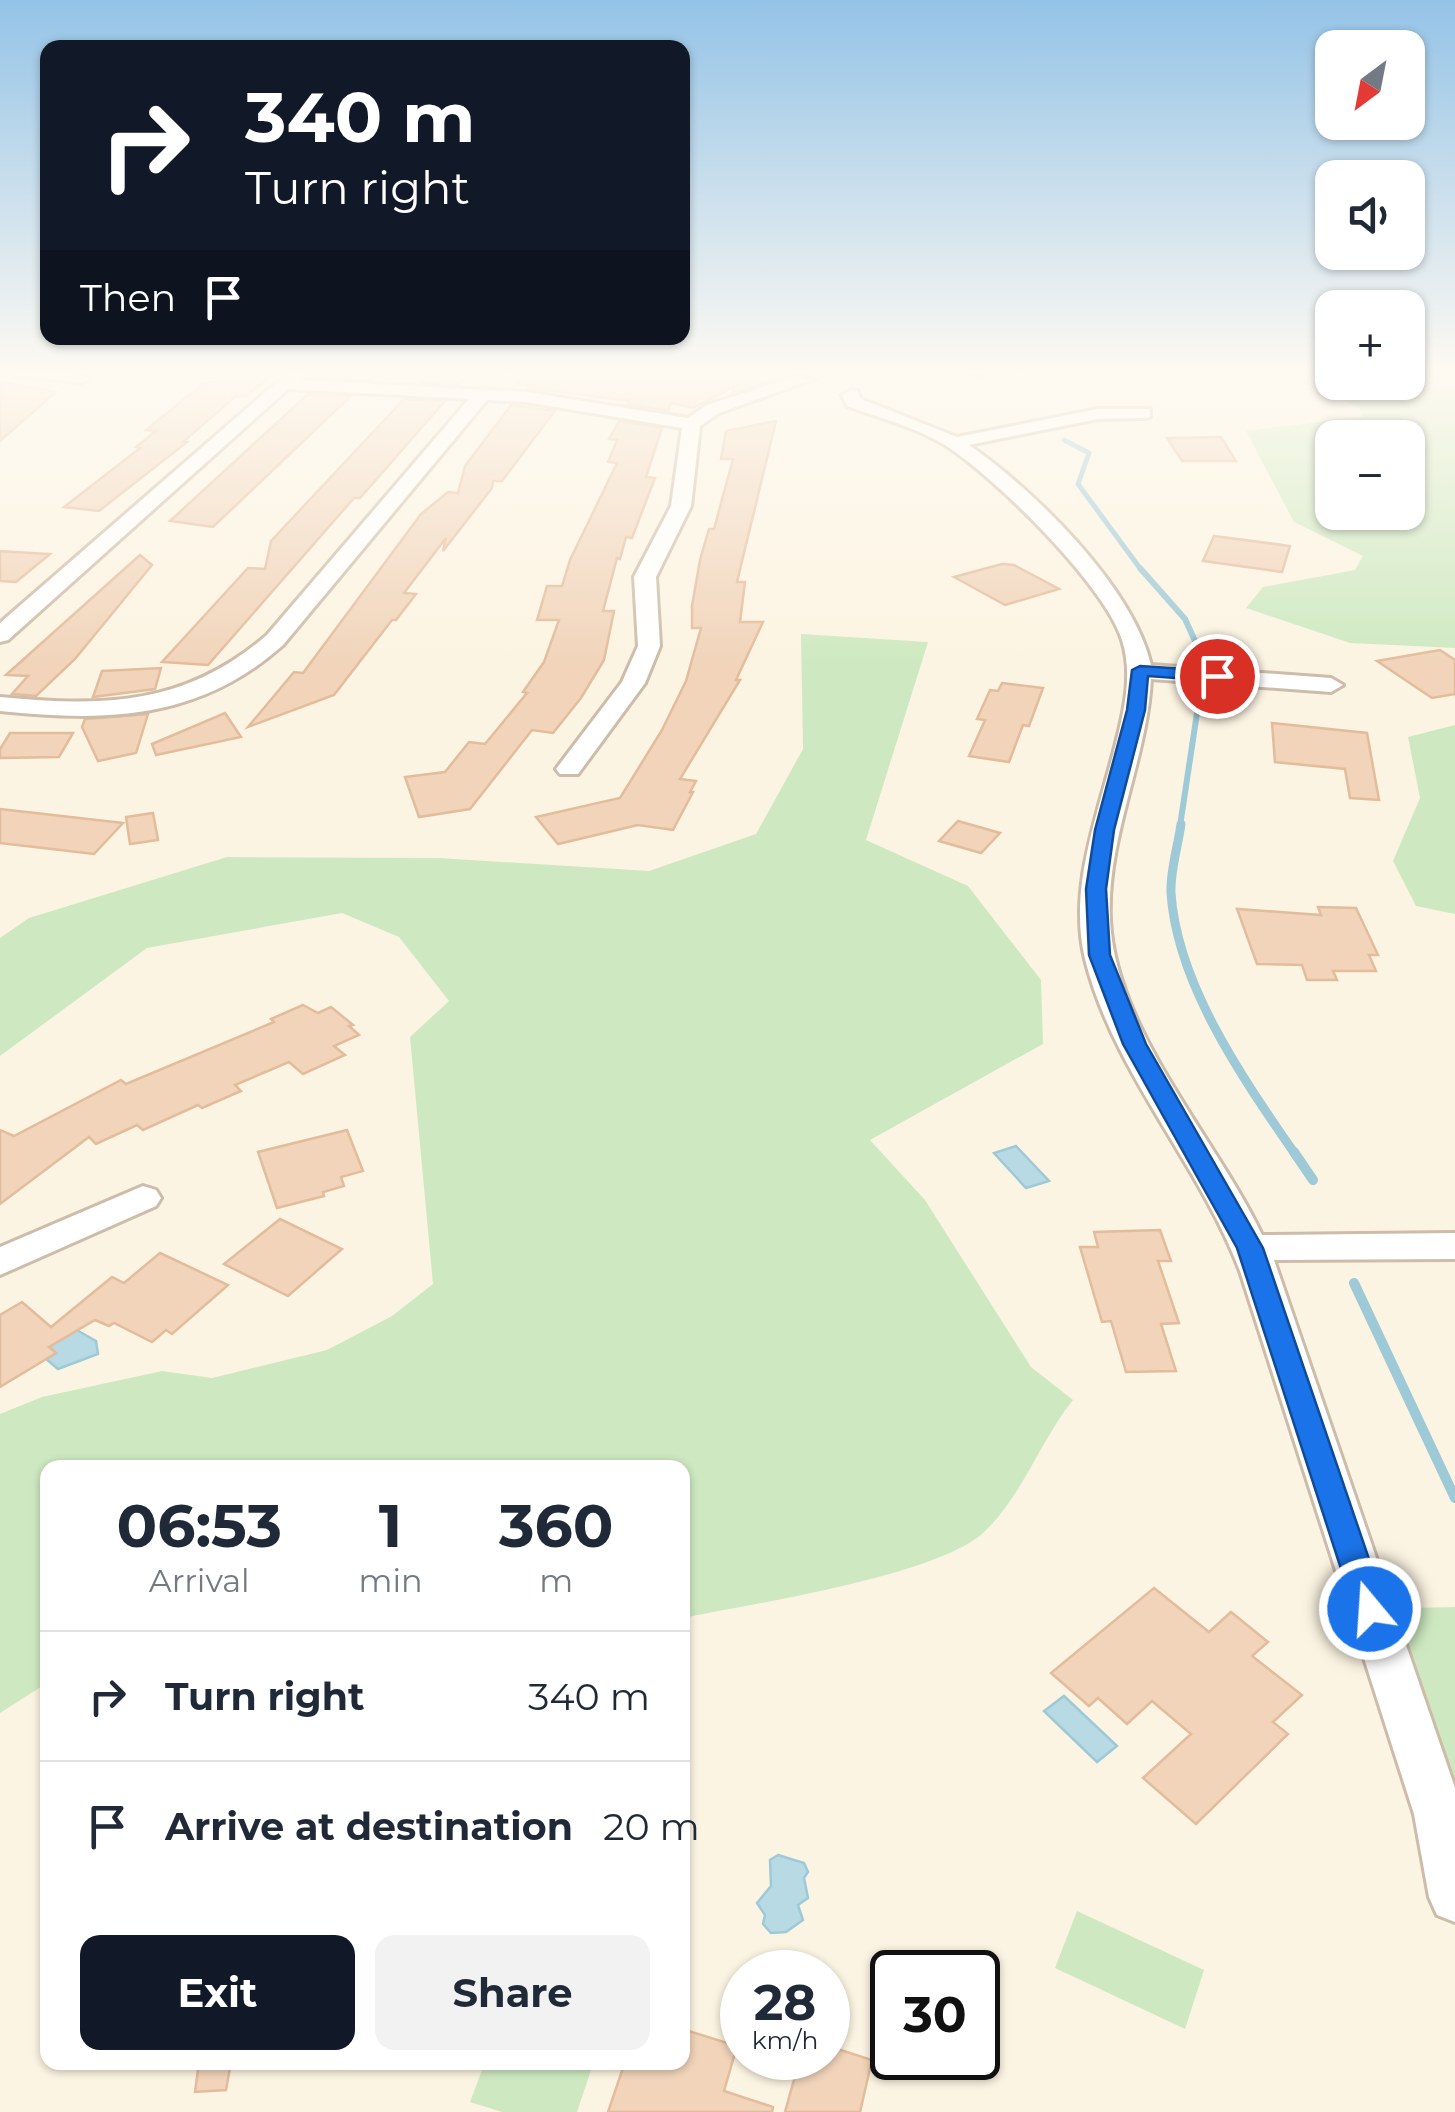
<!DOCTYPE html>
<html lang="en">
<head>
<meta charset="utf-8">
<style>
	:root { --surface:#fff; --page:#f2f2f3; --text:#1f2937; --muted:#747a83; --line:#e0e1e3; --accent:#111827 }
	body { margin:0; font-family:Montserrat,sans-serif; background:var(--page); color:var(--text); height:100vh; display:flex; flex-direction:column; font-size:38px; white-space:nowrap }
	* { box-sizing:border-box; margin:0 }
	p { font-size:32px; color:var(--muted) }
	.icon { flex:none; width:55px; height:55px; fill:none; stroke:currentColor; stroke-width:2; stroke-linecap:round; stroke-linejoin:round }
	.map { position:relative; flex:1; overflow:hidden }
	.panel { position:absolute; left:40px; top:1460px; width:650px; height:610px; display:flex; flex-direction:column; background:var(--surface); border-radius:20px; box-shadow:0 2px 8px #0004 }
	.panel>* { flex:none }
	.hud { position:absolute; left:40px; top:40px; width:650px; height:305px; border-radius:20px; box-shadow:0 2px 8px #0004; background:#111827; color:#fff; overflow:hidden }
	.needle { width:65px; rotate:212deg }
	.controls { position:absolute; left:1315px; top:30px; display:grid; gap:20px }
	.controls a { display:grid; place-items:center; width:110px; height:110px; border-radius:20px; background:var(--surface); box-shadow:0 2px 8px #0004; font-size:50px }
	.speed { position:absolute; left:720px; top:1950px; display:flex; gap:20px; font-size:50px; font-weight:700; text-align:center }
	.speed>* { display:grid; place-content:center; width:130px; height:130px; border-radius:50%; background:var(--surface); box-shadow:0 2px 8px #0004; line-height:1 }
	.speed small { font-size:25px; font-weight:400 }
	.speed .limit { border:5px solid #111; border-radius:15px; background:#fff; color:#111 }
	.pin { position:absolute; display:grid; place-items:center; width:85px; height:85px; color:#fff; margin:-42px; border:5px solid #fff; border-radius:50%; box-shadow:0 2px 10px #0007 }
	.me { position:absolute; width:110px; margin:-55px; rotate:342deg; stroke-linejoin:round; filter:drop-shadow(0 0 8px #0008) }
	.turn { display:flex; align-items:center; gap:35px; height:210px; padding:0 40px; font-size:45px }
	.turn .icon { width:130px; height:130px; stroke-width:2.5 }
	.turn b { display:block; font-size:70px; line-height:85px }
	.then { display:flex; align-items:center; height:95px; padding:0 40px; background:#0003; gap:20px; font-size:38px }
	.eta { display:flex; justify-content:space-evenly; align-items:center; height:170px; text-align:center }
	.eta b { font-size:60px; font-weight:700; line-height:70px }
	.cta { display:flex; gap:20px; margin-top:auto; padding:20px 40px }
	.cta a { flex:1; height:115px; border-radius:20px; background:var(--accent); color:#fff; font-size:40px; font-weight:700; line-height:115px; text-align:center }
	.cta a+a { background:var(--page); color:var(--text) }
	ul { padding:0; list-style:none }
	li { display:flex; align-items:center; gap:30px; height:130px; padding:0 40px; border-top:2px solid var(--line) }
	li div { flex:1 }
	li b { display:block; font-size:38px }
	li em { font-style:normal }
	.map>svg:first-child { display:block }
</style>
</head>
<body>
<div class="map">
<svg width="1455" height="2112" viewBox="0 0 1455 2112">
	<rect width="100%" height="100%" fill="#fcf4e2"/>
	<!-- green -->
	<g fill="#cee9c1" fill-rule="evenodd">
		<path d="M1244,370h88v12h76v-12h47v278l-105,-5 -104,-35 17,-21 92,-17 8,-14 -69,-34 -48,-91 116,-14 -3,-9c-38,-19 -72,-33 -115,-38zM1332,438h76v74h-76z"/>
		<path d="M801,634l127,8 -62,198 102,46 73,94 2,64 -173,96 55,60 106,167 42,33c-33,41 -51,97 -90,133 -47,43 -232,71 -300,85l-1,-150h-634l-1,215 -47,30v-299l42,-17 120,-26 50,7 115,-28 65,-34 41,-32 -23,-247 39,-36 -50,-64 -57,-24 -195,35 -147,108v-118l29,-20 198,-61 212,1 210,13 107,-37 47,-85z"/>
		<path d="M1455,725v189l-39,-8 -23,-45 27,-63 -12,-61z"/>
		<path d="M1455,1607v290l-85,-288z"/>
		<path d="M1077,1911l127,59 -19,59 -130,-61z"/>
		<path d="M485,2062l80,1 26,7 -14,42h-75l-32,-10z"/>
	</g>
	<!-- water -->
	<g fill="#b7dae5" stroke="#9ec9d6" stroke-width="2.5">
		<path d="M1016,1146l33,35 -23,7 -32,-35z"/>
		<path d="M73,1328l23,13 2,13 -40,15 -12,-10 10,-6 -7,-6z"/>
		<path d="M1064,1696l53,50 -20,16 -53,-51z"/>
		<path d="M778,1855l26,8 4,9 -4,6 4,20 -10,7 5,15 -17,12 -15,1 -8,-9 2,-9 -8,-12 14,-17 -1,-26z"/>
	</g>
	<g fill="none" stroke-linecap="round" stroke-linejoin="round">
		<!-- stream-far3 -->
		<g stroke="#9ec9d6" stroke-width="5">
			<path d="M954,370l29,8"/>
			<path d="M1064,440l25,13 -11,31 64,87"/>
		</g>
		<!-- stream-far2 -->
		<g stroke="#9ec9d6" stroke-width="6">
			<path d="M1140,568l45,51 15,33"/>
			<path d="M1180,826l20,-133"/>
		</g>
		<!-- stream-far1 -->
		<path stroke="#9ec9d6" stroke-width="9" d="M1181,824c-3,22 -11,47 -10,69 6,92 73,187 124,261"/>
		<!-- stream -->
		<g stroke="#9ec9d6" stroke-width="10">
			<path d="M1294,1152l19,28"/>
			<path d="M1354,1283l101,215"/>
		</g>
	</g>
	<!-- building -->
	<g fill="#f1d4ba" stroke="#e3bc9b" stroke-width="2.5">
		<path d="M233,370l44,2 -31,24h-10l-53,46h4l-88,69 -35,-4 76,-59 -4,-1 20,-16 -10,-1 58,-47 16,-2z"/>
		<path d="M332,370h48l-11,10 -62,-3z"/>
		<path d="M519,370h321v1l-26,10 -2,-5 -16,-4 -63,21 1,-6 -41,21 -22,-5 -3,8 -40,-7 2,-3 -102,-13 3,-2 -13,-2z"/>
		<path d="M431,371l39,1 -11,13 -39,-2z"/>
		<path d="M0,382l56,10 -56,49z"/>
		<path d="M308,394l43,2 -138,131 -43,-6z"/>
		<path d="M404,399l41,2 -85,97h-6l-146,167 -46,-3 86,-94 17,1 6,-28z"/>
		<path d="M511,405l44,6 -53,70h-9l-1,7 -49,63 3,-13 -42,55 12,1 -20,26h-4l-58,75 -86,32 46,-55 9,1 118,-159 27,-22 10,1 7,-27z"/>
		<path d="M619,421l43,7 -16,49 9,1 -23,60 -6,-1 -6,22 -3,-1 -14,53h11l-10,49 -23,38 -28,35 -21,-3 -62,79 -51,8 -14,-40 40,-5 24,-30 16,2 42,-51 -4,-1 21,-30 15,-42h-22l10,-34h15l8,-26 47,-97 -9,-1 9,-22 -8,-1z"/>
		<path d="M776,421l-39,161h8l-5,40h23l-27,58h4l-60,99 16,2 -6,11h3l-20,38 -35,-5 -80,19 -22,-27 84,-19 42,-68 24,-49 15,-53h-9v-22l8,-46 9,-31h5l19,-70h-12l5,-28z"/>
		<path d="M1221,437l15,24h-54l-15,-23z"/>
		<path d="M1214,536l76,10 -8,26 -79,-11z"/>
		<path d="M0,551l14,1 36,2 -34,28 -16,-1z"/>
		<path d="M140,555l12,10 -77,94 -39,37 -24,-2 16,-18 -22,-1z"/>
		<path d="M1002,564l12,1 45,24 -54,16 -51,-28z"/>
		<path d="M1440,650l15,10v34l-23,4 -55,-37z"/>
		<path d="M161,668l-6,21 -62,8 9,-26z"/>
		<path d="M1002,683l41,5 -14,38 -6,-1 -14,37 -40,-6 16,-36 -8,-1 13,-29 8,1z"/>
		<path d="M225,713l16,24 -85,18 -4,-11z"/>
		<path d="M148,714l-12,39 -38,8 -16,-34 3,-8z"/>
		<path d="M1272,723l95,10 12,67 -29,-2 -5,-29 -70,-7z"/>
		<path d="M10,733h63l-14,24 -59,1v-9z"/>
		<path d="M0,809l123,14 -29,31 -94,-11z"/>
		<path d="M153,813l5,27 -28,4 -4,-27z"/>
		<path d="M958,821l42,12 -19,20 -42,-12z"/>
		<path d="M1318,907l38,1 22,47h-9l7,16h-43l4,9h-30l-5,-15 -45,-1 -20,-55 84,6z"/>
		<path d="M303,1005l15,8 13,-6 22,18 -4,1 10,9 -25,11 11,9 -42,19 -14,-12 -54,23 6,6 -39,17 -4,-3 -55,25 -6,-5 -41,19 -7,-7 -89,67v-74l14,6 107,-56 5,4 148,-62 -3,-3z"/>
		<path d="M347,1130l16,41 -22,6 3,9 -21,6 1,4 -47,12 -19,-56z"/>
		<path d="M280,1219l62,30 -54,47 -64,-32z"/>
		<path d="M1160,1230l11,31h-13l21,62 -18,1 15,47 -50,1 -15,-51 -9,1 -22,-75h18l-4,-15z"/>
		<path d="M160,1253l68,32 -56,49 -6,-4 -14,12 -38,-19 -5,3 -14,-6 -46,27 7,6 -56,34v-72l22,-13 29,25 61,-50 12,6z"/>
		<path d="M1154,1588l55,44 22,-20 37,30 -16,14 50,39 -29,27 15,12 -92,90 -53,-46 48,-44 -39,-33 -25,23 -29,-26 -9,8 -38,-33z"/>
		<path d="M682,2029l55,17 -13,45 49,16 -1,5h-164l17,-50h57z"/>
		<path d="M828,2046l44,14 -12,52h-75l15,-54h28z"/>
		<path d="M199,2062h32l-5,28 -31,2z"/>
	</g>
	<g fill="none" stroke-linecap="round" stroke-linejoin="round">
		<!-- minor casing -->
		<g stroke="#cdbca9" stroke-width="6">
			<g id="minor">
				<path d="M8,370h45l36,8 -8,5 -65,-8z"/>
				<path d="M291,370h17l-9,10 227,12 162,26 19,-13 90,-29 14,4 -92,33 -19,13 -9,80 -35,71 4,69 -15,37 -67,91h-18l-4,-5 66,-87 16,-36 -4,-69 37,-71 11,-78 -156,-26 -39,-2 -204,245c-84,75 -176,77 -283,66v-14c104,10 185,9 267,-62l202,-236 -181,-10 -280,251 -8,2v-19z"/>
				<path d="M851,390l6,1 4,8 96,38 141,-28h52v8l-6,1 -46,1 -129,26c65,45 164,142 182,220l180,13 12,7 -12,7 -180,-13c-4,81 -45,159 -41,241 5,110 106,218 152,315l193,-2v26l-181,1 181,528v134l-18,-7 -8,-18 -15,-83 -174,-543c-41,-108 -127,-199 -155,-312 -20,-83 25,-171 39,-252 4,-22 5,-46 -2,-67 -17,-55 -128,-164 -177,-195 -30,-18 -65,-27 -98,-39l-5,-11z"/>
				<path d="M143,1186l13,4 5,8 -5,8 -156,69v-28z"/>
			</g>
		</g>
		<!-- path -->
		<g stroke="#d5b89e" stroke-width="2.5" stroke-dasharray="1 4" stroke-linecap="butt">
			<path d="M1406,382l49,12"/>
			<path d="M869,384l11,-3 3,-8 15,-3"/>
		</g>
		<!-- minor -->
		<use href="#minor" fill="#fff" fill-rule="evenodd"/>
	</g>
	<!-- sky -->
	<linearGradient id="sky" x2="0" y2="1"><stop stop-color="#94c3e7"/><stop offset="0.56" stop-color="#fefaf2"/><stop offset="1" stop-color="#fefaf2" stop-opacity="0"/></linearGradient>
	<rect width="1455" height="665" fill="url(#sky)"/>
	<!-- route -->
	<path fill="#1a73e8" stroke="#114b97" stroke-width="2.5" d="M1140,666l77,5 8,5 -8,5 -69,-5 -3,34 -31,120 -8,59 4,66 36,89 117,204 123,361 -5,9 -11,4 -11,-4 -5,-9 -117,-361 -114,-204 -34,-89 -3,-66 9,-59 32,-120 5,-40z"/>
</svg>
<div class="controls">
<a><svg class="needle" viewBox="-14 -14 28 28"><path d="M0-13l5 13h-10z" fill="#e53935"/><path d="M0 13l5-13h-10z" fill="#747a83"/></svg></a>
<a><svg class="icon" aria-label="sound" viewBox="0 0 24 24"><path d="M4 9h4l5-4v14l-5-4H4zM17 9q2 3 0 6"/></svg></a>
<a>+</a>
<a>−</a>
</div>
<div class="speed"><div>28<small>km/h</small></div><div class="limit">30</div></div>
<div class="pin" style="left:1217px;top:676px;background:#d93025"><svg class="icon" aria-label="arrive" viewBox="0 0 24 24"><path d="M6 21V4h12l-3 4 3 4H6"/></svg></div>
<svg class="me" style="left:1370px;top:1609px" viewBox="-20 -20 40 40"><circle r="17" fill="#1a73e8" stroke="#fff" stroke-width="3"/><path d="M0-11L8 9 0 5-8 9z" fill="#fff"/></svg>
<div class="hud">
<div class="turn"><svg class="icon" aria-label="right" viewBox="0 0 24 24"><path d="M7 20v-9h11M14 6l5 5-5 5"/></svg><div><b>340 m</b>Turn right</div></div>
<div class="then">Then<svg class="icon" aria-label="arrive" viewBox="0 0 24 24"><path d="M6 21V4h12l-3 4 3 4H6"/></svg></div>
</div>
<section class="panel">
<div class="eta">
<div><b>06:53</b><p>Arrival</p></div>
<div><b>1</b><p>min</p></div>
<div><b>360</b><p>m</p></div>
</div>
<ul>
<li><svg class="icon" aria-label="right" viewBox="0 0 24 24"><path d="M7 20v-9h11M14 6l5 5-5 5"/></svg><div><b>Turn right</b></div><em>340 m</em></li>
<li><svg class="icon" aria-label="arrive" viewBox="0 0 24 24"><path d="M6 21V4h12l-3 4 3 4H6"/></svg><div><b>Arrive at destination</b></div><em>20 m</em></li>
</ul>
<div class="cta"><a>Exit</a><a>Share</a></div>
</section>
</div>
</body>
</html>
